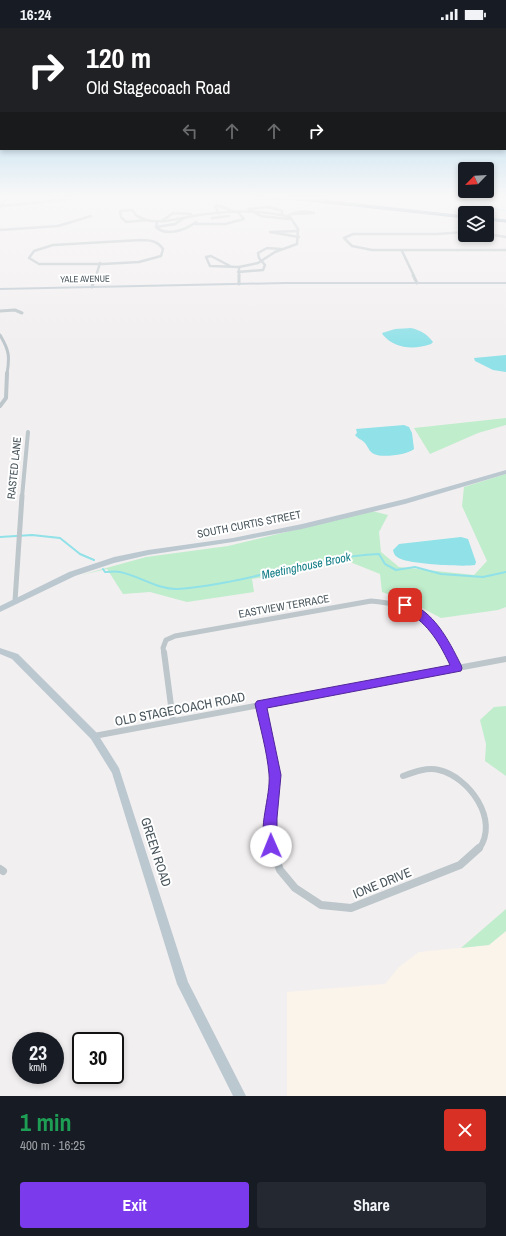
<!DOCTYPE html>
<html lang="en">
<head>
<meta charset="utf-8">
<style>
	:root { --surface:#171b24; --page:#242831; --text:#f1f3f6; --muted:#9ea1a6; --accent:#7c3aed }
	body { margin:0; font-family:"Archivo Narrow",sans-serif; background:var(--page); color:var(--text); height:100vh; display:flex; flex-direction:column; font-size:15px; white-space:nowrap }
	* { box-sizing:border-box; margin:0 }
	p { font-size:13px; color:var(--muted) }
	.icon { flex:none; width:22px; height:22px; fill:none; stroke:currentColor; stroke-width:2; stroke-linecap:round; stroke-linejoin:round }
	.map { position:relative; height:1068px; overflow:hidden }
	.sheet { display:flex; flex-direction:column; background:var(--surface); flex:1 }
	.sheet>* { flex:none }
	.banner { position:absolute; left:0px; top:0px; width:506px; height:122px; box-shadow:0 2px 6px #0003; background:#202124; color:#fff; overflow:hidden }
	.needle { width:26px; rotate:245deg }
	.tools { position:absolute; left:458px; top:134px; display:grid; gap:8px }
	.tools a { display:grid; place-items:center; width:36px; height:36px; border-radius:4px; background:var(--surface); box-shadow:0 2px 6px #0003; font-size:20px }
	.speed { position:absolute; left:12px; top:1004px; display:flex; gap:8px; font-size:20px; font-weight:700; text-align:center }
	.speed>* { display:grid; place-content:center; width:52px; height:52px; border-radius:50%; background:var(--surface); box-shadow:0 2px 6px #0003; line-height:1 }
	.speed small { font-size:10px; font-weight:400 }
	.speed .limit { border:2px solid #111; border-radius:6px; background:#fff; color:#111 }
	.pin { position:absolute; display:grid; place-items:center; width:34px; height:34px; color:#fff; margin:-17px; border-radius:8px; box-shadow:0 2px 6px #0006 }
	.me { position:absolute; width:44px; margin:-22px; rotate:359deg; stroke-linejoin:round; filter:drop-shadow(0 0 3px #0008) }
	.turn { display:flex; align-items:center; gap:14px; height:84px; padding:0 20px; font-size:18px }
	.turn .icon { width:52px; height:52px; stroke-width:2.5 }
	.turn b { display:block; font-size:28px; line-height:34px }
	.lanes { display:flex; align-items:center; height:38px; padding:0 20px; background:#0003; justify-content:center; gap:20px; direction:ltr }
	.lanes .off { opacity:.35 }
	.round { display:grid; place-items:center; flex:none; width:42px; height:42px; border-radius:4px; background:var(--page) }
	.head { display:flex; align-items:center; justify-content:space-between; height:68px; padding:0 20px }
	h1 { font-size:24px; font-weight:700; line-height:30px; color:#1e9e55 }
	.action { display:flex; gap:8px; margin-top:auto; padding:8px 20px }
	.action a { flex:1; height:46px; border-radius:4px; background:var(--accent); color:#fff; font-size:16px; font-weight:700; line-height:46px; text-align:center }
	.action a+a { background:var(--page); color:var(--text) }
	.status { display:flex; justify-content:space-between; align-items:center; height:28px; padding:0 20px; background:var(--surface); direction:ltr }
	.status svg { height:11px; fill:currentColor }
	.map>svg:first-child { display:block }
</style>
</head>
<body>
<div class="status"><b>16:24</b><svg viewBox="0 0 49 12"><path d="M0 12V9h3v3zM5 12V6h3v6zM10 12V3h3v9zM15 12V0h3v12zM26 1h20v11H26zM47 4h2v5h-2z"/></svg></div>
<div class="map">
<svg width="506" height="1068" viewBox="0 0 506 1068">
	<rect width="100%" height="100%" fill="#f2eff0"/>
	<!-- commercial -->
	<path fill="#fbf4ea" d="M506,903v165h-219v-104l98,-8 14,-17 20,-15 70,-7z"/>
	<!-- green -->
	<g fill="#c0edcc">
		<path d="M506,390v7l-28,8 -48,21 -16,-26z"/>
		<path d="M506,446v133l-8,3 -57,8 -30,-16 -29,-10 -2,-18 -30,-12 -98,17 2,13 -67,10 -37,-10 -27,2 -16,-25 -26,6 65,-18 82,-11 144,-35 16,4 -9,17 2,20 18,15 75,8 13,-14 -25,-55 2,-19z"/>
		<path d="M506,678v70l-21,-15 1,-17 -6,-24 14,-13z"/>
		<path d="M506,881v22l-17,14 -28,3z"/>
	</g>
	<!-- water -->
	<g fill="#90e1e8">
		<path d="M411,300c9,2 16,6 22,14l-2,2c-17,6 -36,5 -48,-9l-1,-2 13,-4z"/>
		<path d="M506,327v17l-13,-2 -18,-9 -1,-3z"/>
		<path d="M404,397l5,2 3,6 2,16c-7,6 -32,9 -40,5 -5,-2 -6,-8 -10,-12 -3,-3 -6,-3 -9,-7l2,-2 -1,-4z"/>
		<path d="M461,509l7,2 8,23 -1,3c-13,2 -63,-1 -74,-6 -5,-2 -7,-4 -8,-9l6,-6z"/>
	</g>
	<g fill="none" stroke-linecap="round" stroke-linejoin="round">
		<!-- stream-far1 -->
		<path stroke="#90e1e8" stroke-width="1" d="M453,170l19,5 3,4h11l20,4"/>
		<!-- stream -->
		<g stroke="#90e1e8" stroke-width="2">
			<path d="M0,509l32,-2 28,3 20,16 14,6"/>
			<path d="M103,541l2,3c5,0 10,-1 15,0 20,4 38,18 58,17 68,-5 133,-32 201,-35l6,10 11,6 19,-3 26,7 42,3 23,-5"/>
		</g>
		<!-- highway casing -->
		<g stroke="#7594a7" stroke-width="1">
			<g id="highway">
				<path d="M253,170h50l162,18v2l-165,-18 -45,-1z"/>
				<path d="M487,190l19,2v2l-19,-2z"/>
			</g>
		</g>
		<!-- street-far5 -->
		<g stroke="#bcc6cb" stroke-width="2.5">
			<path d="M1,178l71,-7"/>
			<path d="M132,182l5,6 9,4 -20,2 -5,-5 -1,-6z"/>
			<path d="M219,186l-4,-8 2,-1 18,7"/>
			<path d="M282,186v-3l-13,-4 -21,2 13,7 28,3"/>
			<path d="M287,188c9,-5 17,-6 27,-3l-22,1"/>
			<path d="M212,190l17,-2"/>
			<path d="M146,192c17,4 35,-2 52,-5 31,-4 61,-6 92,2l8,12 -1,15 -22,8 -17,11 -19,4v9"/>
			<path d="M162,193l11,-8 18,1"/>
			<path d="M157,194l-1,5c10,10 30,3 40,-5"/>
			<path d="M195,196h30l19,-5 -6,-7"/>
			<path d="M156,199l19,-3 9,-6"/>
			<path d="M0,202l58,-4 33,-10"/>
			<path d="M298,203l-28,1 29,5"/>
			<path d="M465,204l-28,2h-84l-9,4 8,8 20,4h134"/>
			<path d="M487,206l19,3"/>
			<path d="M141,212c9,0 17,1 22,9l-2,7 -22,6 -36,2h-64l-10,-6 5,-7 19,-6z"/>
			<path d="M402,223l12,25"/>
			<path d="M230,238l-19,-10 -5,1 4,9 29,1"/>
			<path d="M238,244l25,-2 2,-5 -6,-7 -1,-5 9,-5 14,1"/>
			<path d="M96,248l4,-13"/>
		</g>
		<!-- street-far4 -->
		<g stroke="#bcc6cb" stroke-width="3">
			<path d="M239,247v9"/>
			<path d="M413,247l4,8"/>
			<path d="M92,259l4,-12"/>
			<path d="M0,283l15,-1 7,3"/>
			<path d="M0,307c9,15 10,21 7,39"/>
		</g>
		<!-- street-far3 -->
		<g stroke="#bcc6cb" stroke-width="4">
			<path d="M0,378l6,-8 1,-25"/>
			<path d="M22,469l6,-65"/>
		</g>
		<!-- street-far2 -->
		<g stroke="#bcc6cb" stroke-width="5">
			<path d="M15,573l7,-105"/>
			<path d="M164,625l-1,-5 3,-8 9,-4 196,-35c42,3 58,16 78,52"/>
		</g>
		<!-- street-far1 -->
		<g stroke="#bcc6cb" stroke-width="6">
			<path d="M164,624l9,69"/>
			<path d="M449,624l8,16"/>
			<path d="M261,677l14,70 -5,43 2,31"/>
			<path d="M94,708l412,-77"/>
			<path d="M403,748c11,-4 24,-9 36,-6 30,7 61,50 40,79"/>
		</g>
		<!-- street -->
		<g stroke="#bcc6cb" stroke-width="8">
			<path d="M272,820l8,22 15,18 26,17 30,3 109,-43 19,-17"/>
			<path d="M0,841l3,2"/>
		</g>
		<!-- secondary -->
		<g fill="#bcc8d0" fill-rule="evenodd">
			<path d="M5,170h3l-8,11v-4z"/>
			<path d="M285,254h221v2h-221l-285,6v-2z"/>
			<path d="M506,442v4l-101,30 -103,25 -69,13 -85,13 -34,8 -39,13 -75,36v-6l69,-34 45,-15 34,-7 85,-12 69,-14 103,-25z"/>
			<path d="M0,620l18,6 79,79 22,35 69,214 58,114h-13l-56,-112 -65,-211 -21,-34 -79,-80 -12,-5z"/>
		</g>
		<!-- highway -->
		<use href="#highway" fill="#8aa9bb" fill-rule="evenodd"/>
	</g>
	<!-- sky -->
	<linearGradient id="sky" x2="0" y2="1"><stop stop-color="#85c6e8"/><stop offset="0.53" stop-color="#f9f8f8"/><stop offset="1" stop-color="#f9f8f8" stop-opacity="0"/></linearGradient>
	<rect width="506" height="319" fill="url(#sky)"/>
	<!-- route -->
	<path fill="#7c3aed" stroke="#51269a" d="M405,573c29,10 43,38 56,64l1,3 -1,3 -194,37 14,67 -4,43v28l-2,4 -4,2 -5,-2c-9,-22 5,-53 3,-76 -2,-23 -9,-47 -14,-70l2,-3 193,-36c-13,-27 -23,-42 -48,-57l-2,-3z"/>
	<g text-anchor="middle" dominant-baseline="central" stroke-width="4" stroke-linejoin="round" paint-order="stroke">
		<!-- far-street labels -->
		<g font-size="9" fill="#48555c" stroke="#fff">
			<text transform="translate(85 251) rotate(-1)">YALE AVENUE</text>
		</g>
		<!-- street labels -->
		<g font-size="11" fill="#48555c" stroke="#fff">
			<text transform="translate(14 440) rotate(-84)">RASTED LANE</text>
			<text transform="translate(249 496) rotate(-11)">SOUTH CURTIS STREET</text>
			<text transform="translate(284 578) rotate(-10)">EASTVIEW TERRACE</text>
		</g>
		<!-- water labels -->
		<g font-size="12" font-style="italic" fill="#137e87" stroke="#fff">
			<text transform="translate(306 538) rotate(-12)">Meetinghouse Brook</text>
		</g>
		<!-- near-street labels -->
		<g font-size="13" fill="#48555c" stroke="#fff">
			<text transform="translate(180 681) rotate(-11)">OLD STAGECOACH ROAD</text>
			<text transform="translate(156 824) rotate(72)">GREEN ROAD</text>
			<text transform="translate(382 855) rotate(-22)">IONE DRIVE</text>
		</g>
	</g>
</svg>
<div class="tools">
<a><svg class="needle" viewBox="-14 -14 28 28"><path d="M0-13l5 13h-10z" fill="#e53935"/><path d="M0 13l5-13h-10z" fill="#9ea1a6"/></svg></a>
<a><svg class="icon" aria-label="layers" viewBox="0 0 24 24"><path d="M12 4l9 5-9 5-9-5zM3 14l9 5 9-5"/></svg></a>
</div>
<div class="speed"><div>23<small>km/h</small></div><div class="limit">30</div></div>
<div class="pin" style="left:405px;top:577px;background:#d93025"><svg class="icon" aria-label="arrive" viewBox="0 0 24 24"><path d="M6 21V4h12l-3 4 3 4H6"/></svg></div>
<svg class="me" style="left:271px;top:818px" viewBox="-20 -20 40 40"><circle r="19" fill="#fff"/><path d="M0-13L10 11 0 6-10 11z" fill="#7c3aed"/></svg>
<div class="banner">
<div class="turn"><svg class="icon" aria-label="right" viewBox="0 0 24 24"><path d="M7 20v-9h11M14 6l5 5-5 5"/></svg><div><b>120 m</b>Old Stagecoach Road</div></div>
<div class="lanes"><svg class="icon off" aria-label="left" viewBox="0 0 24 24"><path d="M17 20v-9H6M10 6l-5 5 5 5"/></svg><svg class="icon off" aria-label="ahead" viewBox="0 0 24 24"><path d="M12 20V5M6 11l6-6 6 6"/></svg><svg class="icon off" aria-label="ahead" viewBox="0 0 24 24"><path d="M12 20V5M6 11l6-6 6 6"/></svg><svg class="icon" aria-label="right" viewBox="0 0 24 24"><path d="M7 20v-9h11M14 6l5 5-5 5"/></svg></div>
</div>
</div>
<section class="sheet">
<div class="head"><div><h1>1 min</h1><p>400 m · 16:25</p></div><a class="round" style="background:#d93025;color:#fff"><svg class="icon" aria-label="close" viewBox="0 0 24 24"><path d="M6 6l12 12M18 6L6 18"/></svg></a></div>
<div class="action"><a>Exit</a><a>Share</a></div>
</section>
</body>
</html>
